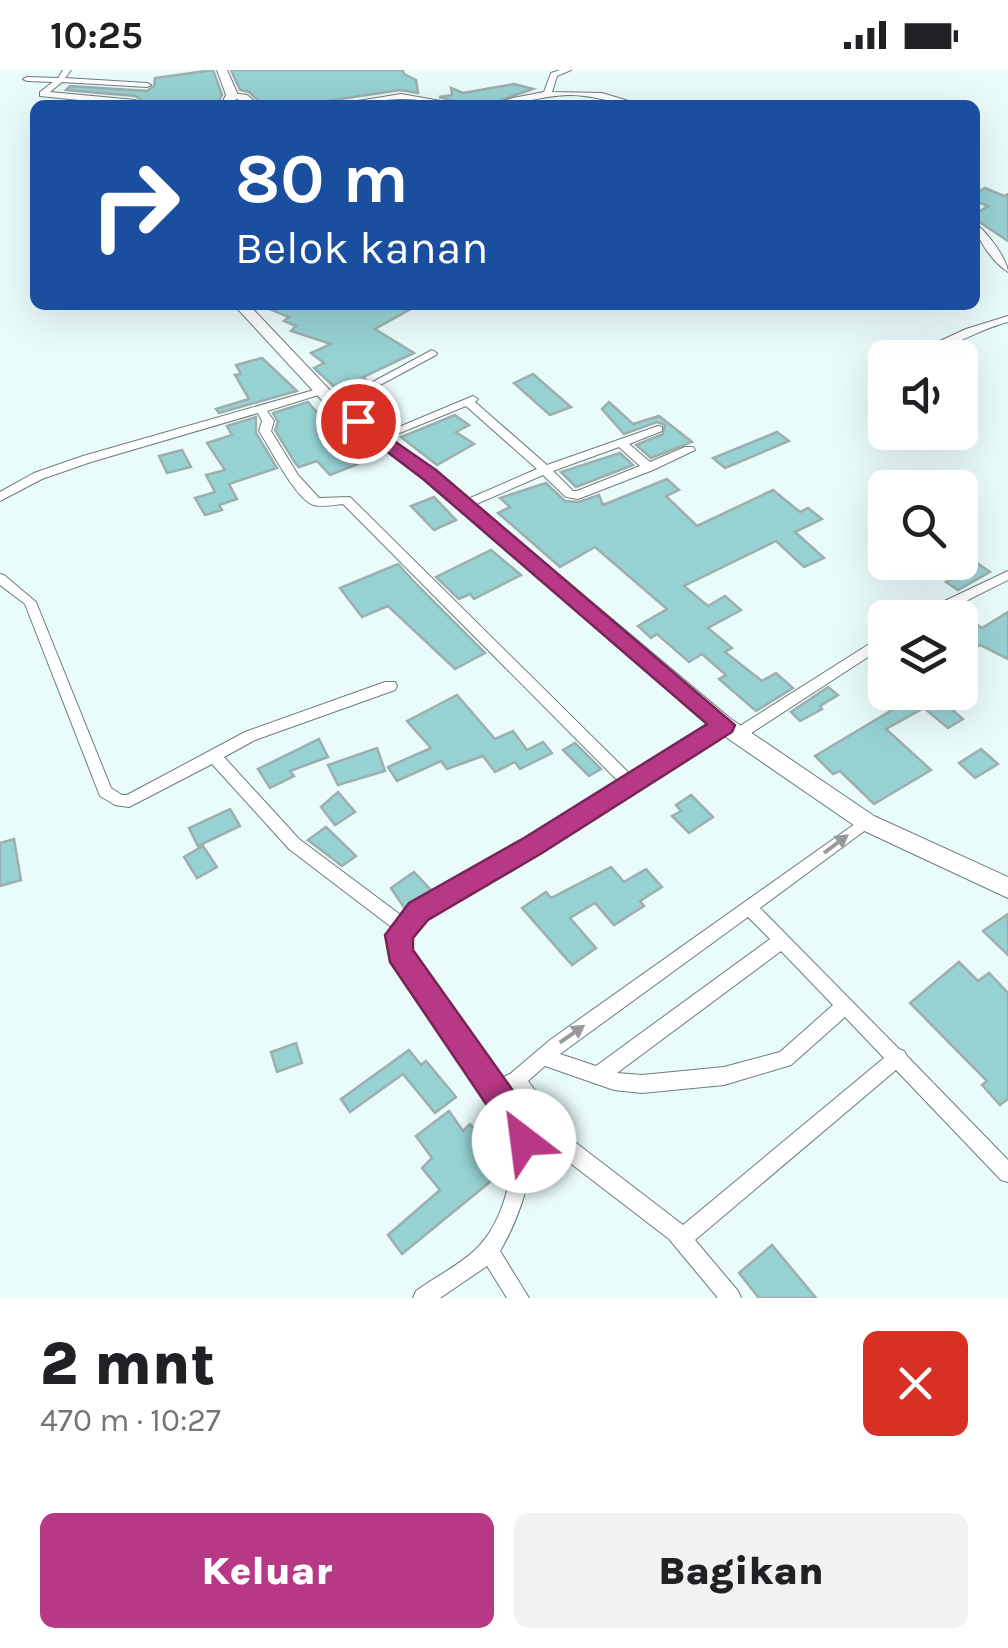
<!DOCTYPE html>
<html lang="id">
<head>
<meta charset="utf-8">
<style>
	:root { --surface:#fff; --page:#f2f2f2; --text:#202124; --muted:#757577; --accent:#b73885 }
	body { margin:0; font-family:Karla,sans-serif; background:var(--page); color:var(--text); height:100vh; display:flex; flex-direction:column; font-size:38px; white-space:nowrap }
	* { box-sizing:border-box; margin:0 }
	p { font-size:32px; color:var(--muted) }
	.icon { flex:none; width:55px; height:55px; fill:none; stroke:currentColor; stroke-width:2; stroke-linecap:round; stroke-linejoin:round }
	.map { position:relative; height:1228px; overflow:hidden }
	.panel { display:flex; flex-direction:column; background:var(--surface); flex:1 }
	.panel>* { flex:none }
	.banner { position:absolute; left:30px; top:30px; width:950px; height:210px; border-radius:15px; box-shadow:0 10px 40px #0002; background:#1a4fa0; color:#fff; overflow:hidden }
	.controls { position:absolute; left:868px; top:270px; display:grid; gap:20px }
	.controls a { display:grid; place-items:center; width:110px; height:110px; border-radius:15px; background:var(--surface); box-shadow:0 10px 40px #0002; font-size:50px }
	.pin { position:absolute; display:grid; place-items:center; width:85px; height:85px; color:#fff; margin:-42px; border:5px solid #fff; border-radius:50%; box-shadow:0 2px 10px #0007 }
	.me { position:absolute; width:110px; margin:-55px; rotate:330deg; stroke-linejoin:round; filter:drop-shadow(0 0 8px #0008) }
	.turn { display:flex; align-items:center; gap:35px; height:210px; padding:0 40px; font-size:45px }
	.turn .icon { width:130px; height:130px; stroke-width:2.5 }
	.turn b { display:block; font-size:70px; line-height:85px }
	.round { display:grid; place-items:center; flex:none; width:105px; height:105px; border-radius:15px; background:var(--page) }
	.head { display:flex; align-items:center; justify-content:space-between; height:170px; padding:0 40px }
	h1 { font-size:60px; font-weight:800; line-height:75px }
	.action { display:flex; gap:20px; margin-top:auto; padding:20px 40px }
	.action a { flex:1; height:115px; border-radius:15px; background:var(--accent); color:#fff; font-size:40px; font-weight:800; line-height:115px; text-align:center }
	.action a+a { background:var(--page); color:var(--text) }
	.status { display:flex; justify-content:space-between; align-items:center; height:70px; padding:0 50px; background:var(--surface); direction:ltr }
	.status svg { height:28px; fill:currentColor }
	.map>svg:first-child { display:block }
</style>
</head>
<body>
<div class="status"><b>10:25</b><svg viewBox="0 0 49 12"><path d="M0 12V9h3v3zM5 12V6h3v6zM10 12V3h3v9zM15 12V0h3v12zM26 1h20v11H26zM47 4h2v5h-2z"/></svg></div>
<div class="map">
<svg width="1008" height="1228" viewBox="0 0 1008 1228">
	<rect width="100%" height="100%" fill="#eafbfb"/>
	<!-- building -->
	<g fill="#97d2d3" stroke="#9eaeae" stroke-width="2.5">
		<path d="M213,0l9,25 -5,10h-68l-14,-9 -69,-6 4,-4 77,5 7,-5 1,-8z"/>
		<path d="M231,0h172l1,4 12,6 2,13 -18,-3 -99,15h-38l-14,-13 -9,-2z"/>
		<path d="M514,14l19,5 -46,16h-19l-29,-8 13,-2 -1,-7 12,5z"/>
		<path d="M985,118l19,8 4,-2v47l-33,-22v-5l13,-8 -13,-5v-7z"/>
		<path d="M260,235h158l-43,24 39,24 -51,24 4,4 -25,13 -28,-26 10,-5 -13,-10 20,-9 -40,-13 5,-5 -12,-5 5,-4z"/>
		<path d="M262,288l35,33 -78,22 -3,-4 33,-10 -14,-24 6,-1 -5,-9z"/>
		<path d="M533,304l38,33 -21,8 -36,-32z"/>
		<path d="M308,332l24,28 4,-2 24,33 -2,3 -28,11 -13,-14 -18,6 -4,-4 -20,-33 3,-8 -5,-9z"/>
		<path d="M609,332l24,22 26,-8 33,26 -41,16 -15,-13 27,-11 2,-9 -8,-3 -33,12 -22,-25z"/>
		<path d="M455,345l14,10 -13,7 18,12 -37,21 -36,-28z"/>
		<path d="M256,347v16l21,35 -48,16 8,15 -18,6 3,5 -17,5 -10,-17 20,-6 -9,-17 19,-5 -18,-27 25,-8 -5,-9z"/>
		<path d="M777,362l12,9 -64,27 -12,-10z"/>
		<path d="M182,380l9,17 -24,6 -8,-17z"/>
		<path d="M620,383l13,12 -57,22 -15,-15z"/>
		<path d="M667,409l12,11 -13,6 31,30 76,-36 27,22 8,-4 14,11 -27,13 29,26 -20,9 -28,-26 -92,45 24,20 17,-10 16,14 -33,18 24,20 -7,4 37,29 14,-8 17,15 -37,23 -37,-32 7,-4 -24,-21 -13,8 -32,-28 -6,4 -13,-12 29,-17 -72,-62 -35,20 -62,-54 12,-6 -10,-9 46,-15 19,18 14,1 20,-7 4,10z"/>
		<path d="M434,427l22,23 -22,10 -23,-24z"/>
		<path d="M491,480l30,25 -47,24 -4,-5 -11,5 -23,-22z"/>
		<path d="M977,493l13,9 -32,18 -12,-8z"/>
		<path d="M398,494l19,21 68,68 -30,16 -67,-63 -26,11 -22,-29z"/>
		<path d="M1008,542v47l-28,-14 -6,4 -14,-10v-5l16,-10 6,4z"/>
		<path d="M828,617l10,8 -18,11 2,3 -22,12 -9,-9z"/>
		<path d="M872,622h60l31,27 -15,9 -24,-20 -38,21 45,41 -57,34 -34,-33 -7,3 -18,-18 77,-46z"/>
		<path d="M457,625l38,44 18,-8 14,19 16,-8 9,11 -32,16 -5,-7 -20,10 -12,-16 -36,13 -6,-8 -44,20 -9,-14 43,-19 -24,-27z"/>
		<path d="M319,669l9,18 -38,14 4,5 -24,12 -12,-19z"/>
		<path d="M575,673l26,26 -12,7 -26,-26z"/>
		<path d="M377,678l8,23 -47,14 -10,-20z"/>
		<path d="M981,679l17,15 -23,14 -16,-15z"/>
		<path d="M338,722l17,20 -20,13 -14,-18z"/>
		<path d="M691,725l22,22 -24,16 -17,-17 9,-5 -5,-6z"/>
		<path d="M230,739l10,17 -42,20 -9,-18z"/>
		<path d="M326,757l30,29 -14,10 -34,-26z"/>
		<path d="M14,769l7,41 -21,6v-43z"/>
		<path d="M203,776l14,21 -20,11 -13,-21z"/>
		<path d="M611,797l13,15 22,-13 16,18 -22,14 4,5 -30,19 -19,-22 -25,15 26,30 -24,17 -50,-57 24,-16 5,6z"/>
		<path d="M414,802l18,19 -27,18 -14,-21z"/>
		<path d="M1008,844v41l-25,-24z"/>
		<path d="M959,892l19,19 11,-8 19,20v106l-8,6 -18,-20 5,-4 -77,-78z"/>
		<path d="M296,973l6,20 -25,9 -6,-20z"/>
		<path d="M409,980l12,15 5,-4 30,36 -21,16 -32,-39 -53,38 -9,-13z"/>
		<path d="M449,1041l14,20 7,-7 20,23 -6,5 18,20 -100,82 -14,-19 52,-45 -18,-22 10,-10 -16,-22z"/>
		<path d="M772,1175l44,53h-57l-20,-25z"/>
	</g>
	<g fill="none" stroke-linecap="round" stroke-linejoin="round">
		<!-- minor casing -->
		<g stroke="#6d7c7c" stroke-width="2">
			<g id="minor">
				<path d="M63,0h8l-6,8 82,5 4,2 -4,2 -85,-5 -12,10 85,8 4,2 -4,2 -27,1 1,-2 -69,-7v-4l13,-10 -26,-1 -4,-2 4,-2 31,1z"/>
				<path d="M560,0h11l-14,6 -5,16 50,1 40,12c-24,0 -47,-10 -71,-10 -27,0 -53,10 -80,10l22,-7 31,-6 7,-19z"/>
				<path d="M232,23l15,2 12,10c-11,0 -19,-6 -30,-8v-4z"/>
				<path d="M401,24l63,11c-22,0 -44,-7 -65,-6 -22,1 -44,6 -66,6z"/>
				<path d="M975,153c11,8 32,35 33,49 -14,-9 -32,-32 -33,-49z"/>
				<path d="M1008,246v6c-33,8 -74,36 -105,36l63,-29z"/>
				<path d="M432,280l5,3 -1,2 -97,52h-8l-1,-2z"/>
				<path d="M321,318l4,1v4l-58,18 7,10 -3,10 27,44 21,23 31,-1 282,279 87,-55h10l2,4 -2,4 -191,122 -113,65c-10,9 -23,19 -18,33l91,130 12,-5 40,-34 316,-224 5,2 3,4 -3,4 -111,82 139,141 5,2 3,5 101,104v22l-7,-2 -105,-110 -201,170 43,51 3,7h-23l-49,-59 -112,-86 -44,-63 -6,3c7,10 18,22 22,34 11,35 -11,94 -29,124l29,47h-22l-20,-32 -47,32h-27l3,-7c19,-14 42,-25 59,-41 29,-27 42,-82 36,-120l-117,-172 -5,-14 5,-15 -105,-80 -77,-85 -83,43 -14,-2 -15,-9 -75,-192 -25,-19v-11l4,1 32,27 75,186 11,7h5l118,-63 140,-50h10l2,4 -2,4 -140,50 -31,17 75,82 103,77 11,-10 115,-65 92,-58 -277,-279c-9,1 -24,4 -32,0 -18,-10 -40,-55 -52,-73l3,-10 -4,-8 -167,49 -49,17 -42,22v-9l34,-19 49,-17zM748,847l22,22 -174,127 -36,-12zM781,881l52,54 -53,47 -56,15 -82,8 -25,-2zM845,947l39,41 -201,167 -112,-86 -43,-58 17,-15 69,24 28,3 82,-8 67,-20z"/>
				<path d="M473,326l5,3 -3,3 72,63 111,-39 4,1v4l-33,13 21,18 35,-15h8l2,3 -42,20 -75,29 -12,-2 -23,-22 -78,34 -4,-1 -2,-3 2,-3 76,-33 -71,-63 -81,33h-8l-2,-2zM619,377l21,19 -63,25h-4l-20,-20z"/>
				<path d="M1008,501v9l-76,38h-18l1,-3z"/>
				<path d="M885,564v12l-143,93h-10l-2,-4 2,-4z"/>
			</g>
		</g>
		<!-- secondary casing -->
		<g stroke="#6d7c7c" stroke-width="2">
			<g id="secondary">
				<path d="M217,0h10l11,25 -5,10h-12l5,-10z"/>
				<path d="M234,235h15l92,97 94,69 296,248 143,97 134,61v21l-150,-70 -141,-97 -294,-252 -94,-71z"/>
			</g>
		</g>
		<!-- minor -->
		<use href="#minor" fill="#fff" fill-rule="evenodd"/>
		<!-- secondary -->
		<use href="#secondary" fill="#fff" fill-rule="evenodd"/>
	</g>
	<!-- one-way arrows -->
	<defs><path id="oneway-solid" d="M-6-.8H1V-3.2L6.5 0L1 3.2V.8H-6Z" transform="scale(2.5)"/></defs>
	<g fill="#979a9a">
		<use href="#oneway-solid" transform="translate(836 774) rotate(-37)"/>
		<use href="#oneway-solid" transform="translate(572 964) rotate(-35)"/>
	</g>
	<!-- route -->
	<path fill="#b73885" stroke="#772456" stroke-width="2.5" d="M358,346l78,54 299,255 -3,7 -190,121 -114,67 -15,18v12l118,166 9,25 -5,11 -11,4 -10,-4 -7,-17 -117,-173 -5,-27 24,-32 115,-65 183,-114 -284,-245 -71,-54v-8z"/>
</svg>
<div class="controls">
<a><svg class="icon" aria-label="sound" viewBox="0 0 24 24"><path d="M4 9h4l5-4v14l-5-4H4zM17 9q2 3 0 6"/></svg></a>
<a><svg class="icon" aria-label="search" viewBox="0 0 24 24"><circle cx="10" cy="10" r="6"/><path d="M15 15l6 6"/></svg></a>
<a><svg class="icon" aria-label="layers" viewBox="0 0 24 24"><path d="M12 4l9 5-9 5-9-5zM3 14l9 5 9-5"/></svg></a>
</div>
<div class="pin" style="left:358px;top:351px;background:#d93025"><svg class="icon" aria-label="arrive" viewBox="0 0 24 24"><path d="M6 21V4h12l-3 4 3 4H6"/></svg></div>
<svg class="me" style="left:524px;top:1071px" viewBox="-20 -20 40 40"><circle r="19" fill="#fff"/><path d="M0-13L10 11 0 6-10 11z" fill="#b73885"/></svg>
<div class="banner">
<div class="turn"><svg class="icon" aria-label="right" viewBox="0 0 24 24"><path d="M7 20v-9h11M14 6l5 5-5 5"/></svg><div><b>80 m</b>Belok kanan</div></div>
</div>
</div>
<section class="panel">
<div class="head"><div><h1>2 mnt</h1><p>470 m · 10:27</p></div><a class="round" style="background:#d93025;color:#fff"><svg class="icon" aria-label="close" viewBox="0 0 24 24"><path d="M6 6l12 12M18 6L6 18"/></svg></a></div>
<div class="action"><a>Keluar</a><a>Bagikan</a></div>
</section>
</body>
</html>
